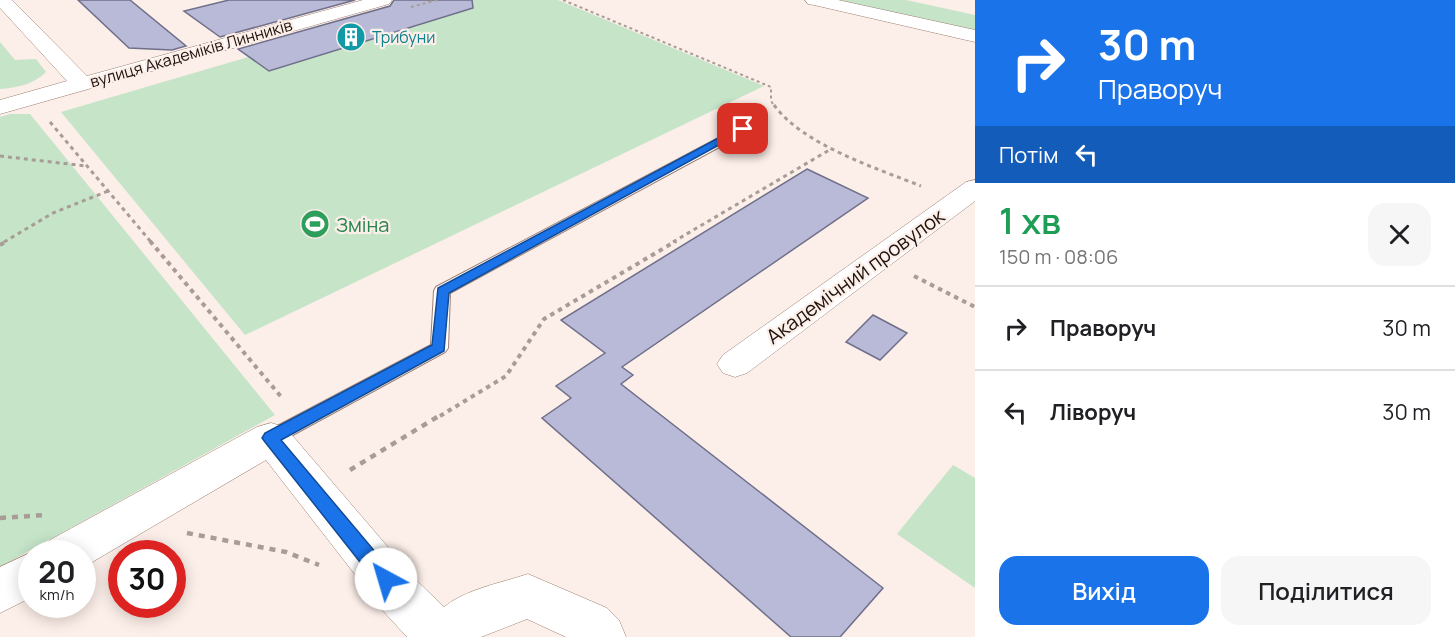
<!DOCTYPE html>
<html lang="uk">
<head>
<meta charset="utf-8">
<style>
	:root { --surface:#fff; --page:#f6f6f6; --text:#202124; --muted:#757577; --line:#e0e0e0; --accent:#1a73e8 }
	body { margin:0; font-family:Manrope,sans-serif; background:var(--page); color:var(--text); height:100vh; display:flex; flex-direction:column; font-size:22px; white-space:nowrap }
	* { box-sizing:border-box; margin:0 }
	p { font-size:20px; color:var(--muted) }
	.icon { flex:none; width:33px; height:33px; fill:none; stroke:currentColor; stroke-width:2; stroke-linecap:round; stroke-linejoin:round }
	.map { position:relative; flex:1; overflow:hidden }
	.panel { display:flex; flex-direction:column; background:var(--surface); width:480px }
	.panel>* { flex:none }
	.hud { background:#1a73e8; color:#fff; overflow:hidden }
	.speed { position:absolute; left:18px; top:540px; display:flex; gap:12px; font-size:30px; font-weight:700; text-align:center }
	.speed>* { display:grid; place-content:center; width:78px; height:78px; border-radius:50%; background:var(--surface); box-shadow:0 3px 15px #0003; line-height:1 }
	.speed small { font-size:15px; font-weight:400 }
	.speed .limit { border:9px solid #d22; background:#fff; color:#111 }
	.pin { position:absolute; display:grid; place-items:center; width:51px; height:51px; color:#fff; margin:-26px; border-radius:12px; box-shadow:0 3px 9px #0006 }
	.me { position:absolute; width:66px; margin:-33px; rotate:321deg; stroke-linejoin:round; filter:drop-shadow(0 0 4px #0008) }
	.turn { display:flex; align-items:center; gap:21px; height:126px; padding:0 24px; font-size:27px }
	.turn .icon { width:78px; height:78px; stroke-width:2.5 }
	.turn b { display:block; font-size:42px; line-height:51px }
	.then { display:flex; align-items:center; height:57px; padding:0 24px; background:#0003; gap:12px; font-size:22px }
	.round { display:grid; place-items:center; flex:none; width:63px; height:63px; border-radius:18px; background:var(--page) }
	.head { display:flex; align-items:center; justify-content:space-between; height:102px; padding:0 24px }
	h1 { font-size:36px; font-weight:600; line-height:45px; color:#1e9e55 }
	.cta { display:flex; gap:12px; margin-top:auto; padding:12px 24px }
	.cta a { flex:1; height:69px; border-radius:18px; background:var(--accent); color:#fff; font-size:24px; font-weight:600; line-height:69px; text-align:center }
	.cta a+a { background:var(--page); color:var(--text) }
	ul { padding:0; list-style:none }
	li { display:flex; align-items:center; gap:18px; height:84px; padding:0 24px; border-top:2px solid var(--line) }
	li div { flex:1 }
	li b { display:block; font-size:22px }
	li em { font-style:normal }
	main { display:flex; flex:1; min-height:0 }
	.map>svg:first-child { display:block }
</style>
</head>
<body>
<main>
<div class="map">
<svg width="975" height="637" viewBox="0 0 975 637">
	<rect width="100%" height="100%" fill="#fceee8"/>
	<!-- green -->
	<g fill="#c5e4c8">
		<path d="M443,0h115l206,86 -519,249 -184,-223z"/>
		<path d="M838,0h68l69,15v16z"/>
		<path d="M0,42l15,18 21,-1 10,13c-12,12 -29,16 -46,17z"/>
		<path d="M10,114h20l245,301 -275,152v-450z"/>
		<path d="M953,465l22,13v110l-78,-54z"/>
	</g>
	<!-- building -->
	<g fill="#b9bad8" stroke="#6f6f8a" stroke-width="1.5">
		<path d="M78,0h52l56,46 -14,4 -43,-2z"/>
		<path d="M229,0h126l-135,37 -36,-26z"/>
		<path d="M394,0h78l1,8 -204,63 -31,-22 152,-43z"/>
		<path d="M807,169l61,29 -246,169 11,8 -12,9 262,204 -43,49h-49l-249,-219 29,-20 -15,-12 49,-33 -44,-33z"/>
		<path d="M873,315l34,18 -27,27 -34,-18z"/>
	</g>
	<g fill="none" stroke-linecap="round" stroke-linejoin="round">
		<!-- lane casing -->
		<g stroke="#9d7f72" stroke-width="2">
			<path id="lane" d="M743,125l4,1v6l-297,161 -2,55 -3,4 -167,91 -7,3 -7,-3 -3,-5 3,-5 167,-88 3,-54 2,-4z"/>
		</g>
		<!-- street casing -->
		<g stroke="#9d7f72" stroke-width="1">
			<g id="street">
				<path d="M0,0h12l75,76 276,-76h29l-3,4 -389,110v-14l67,-19 -67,-73z"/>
				<path d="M805,0h33l137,30v12l-161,-37 -6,-1z"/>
				<path d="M975,180v21l-228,172 -12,4 -12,-4 -6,-9 6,-9 243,-173z"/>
				<path d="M271,423l14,4 132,154 27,26c22,-18 57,-24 84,-33l79,34 12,12 7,17h-60l-39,-18 -46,18h-74l-22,-24 -119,-153 -184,108v-14h-38l6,-14 207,-113z"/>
				<path d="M32,552l4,2h-4v43l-32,16v-46z"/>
			</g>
		</g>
		<!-- path-far3 -->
		<g stroke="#a99c97" stroke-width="2" stroke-dasharray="3 3" stroke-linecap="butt">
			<path d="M563,0l208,87v14l4,6"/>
			<path d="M411,7l26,-7"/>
		</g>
		<!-- path-far2 -->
		<g stroke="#a99c97" stroke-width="3" stroke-dasharray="4 4" stroke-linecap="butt">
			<path d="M774,105c29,40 102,63 147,81"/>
			<path d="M50,122l101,120"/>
			<path d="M0,156l86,10"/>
			<path d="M4,242l49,-29 55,-22"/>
			<path d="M673,242l158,-93"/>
		</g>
		<!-- path-far1 -->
		<g stroke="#a99c97" stroke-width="4" stroke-dasharray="4.5 4.5" stroke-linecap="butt">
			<path d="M150,241l133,158"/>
			<path d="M0,245l7,-4"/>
			<path d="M914,276l61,31"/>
			<path d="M440,416l66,-40 38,-57 132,-78"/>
		</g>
		<!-- path -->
		<g stroke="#a99c97" stroke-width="4.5" stroke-dasharray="6 6" stroke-linecap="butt">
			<path d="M350,470l92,-56"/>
			<path d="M0,518l45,-3"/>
			<path d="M187,533l99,19 33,13"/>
		</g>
		<!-- lane -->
		<use href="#lane" fill="#fff" fill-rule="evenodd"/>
		<!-- street -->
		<use href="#street" fill="#fff" fill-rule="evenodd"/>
	</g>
	<!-- route -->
	<path fill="#1a73e8" stroke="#114b97" stroke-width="1.5" d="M739,127l9,2 -299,164 -5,58 -163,89 112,133 2,6 -2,7 -7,2 -7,-2 -114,-144 -3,-4 3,-5 167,-88 6,-57z"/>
	<!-- icons -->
	<defs>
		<g id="building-disc" transform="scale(1.5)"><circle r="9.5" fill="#0f9aa8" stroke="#fceee8"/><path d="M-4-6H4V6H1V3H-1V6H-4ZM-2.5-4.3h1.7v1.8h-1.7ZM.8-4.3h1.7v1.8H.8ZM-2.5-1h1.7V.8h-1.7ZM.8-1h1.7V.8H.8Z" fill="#fff"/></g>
		<g id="stadium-disc" transform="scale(1.5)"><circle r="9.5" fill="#2e9e5b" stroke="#fceee8"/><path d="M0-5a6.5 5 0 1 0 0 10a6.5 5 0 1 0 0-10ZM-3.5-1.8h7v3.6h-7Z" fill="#fff"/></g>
	</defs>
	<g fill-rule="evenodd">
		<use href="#building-disc" x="351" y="37"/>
		<use href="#stadium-disc" x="315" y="224"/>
	</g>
	<g text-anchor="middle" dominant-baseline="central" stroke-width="4.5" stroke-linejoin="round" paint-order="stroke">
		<!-- far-culture labels -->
		<g font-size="16" fill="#0d838f" stroke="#fceee8" text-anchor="start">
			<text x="372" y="37">Трибуни</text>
		</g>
		<!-- far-street labels -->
		<g font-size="16" fill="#1e120d" stroke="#fceee8">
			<text transform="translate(191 53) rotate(-16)">вулиця Академіків Линників</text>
		</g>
		<!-- leisure labels -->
		<g font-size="20" fill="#27864d" stroke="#fceee8" text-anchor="start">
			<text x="336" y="224">Зміна</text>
		</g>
		<!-- street labels -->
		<g font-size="20" fill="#1e120d" stroke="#fceee8">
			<text transform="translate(855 276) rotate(-36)">Академічний провулок</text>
		</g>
	</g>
</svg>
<div class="speed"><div>20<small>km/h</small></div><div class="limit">30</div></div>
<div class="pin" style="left:743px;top:129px;background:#d93025"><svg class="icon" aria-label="arrive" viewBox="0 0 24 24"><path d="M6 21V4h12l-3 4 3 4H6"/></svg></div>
<svg class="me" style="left:386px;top:579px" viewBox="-20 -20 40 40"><circle r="19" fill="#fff"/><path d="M0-13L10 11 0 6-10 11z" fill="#1a73e8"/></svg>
</div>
<section class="panel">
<div class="hud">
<div class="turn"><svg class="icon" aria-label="right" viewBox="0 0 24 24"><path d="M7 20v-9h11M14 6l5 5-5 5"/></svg><div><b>30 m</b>Праворуч</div></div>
<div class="then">Потім<svg class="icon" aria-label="left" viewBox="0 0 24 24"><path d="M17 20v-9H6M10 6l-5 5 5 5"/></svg></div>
</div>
<div class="head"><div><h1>1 хв</h1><p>150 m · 08:06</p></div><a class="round"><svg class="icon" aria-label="close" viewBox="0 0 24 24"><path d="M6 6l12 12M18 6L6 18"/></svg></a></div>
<ul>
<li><svg class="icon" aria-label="right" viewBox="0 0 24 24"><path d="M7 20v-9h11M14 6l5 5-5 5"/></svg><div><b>Праворуч</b></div><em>30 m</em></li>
<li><svg class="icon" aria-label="left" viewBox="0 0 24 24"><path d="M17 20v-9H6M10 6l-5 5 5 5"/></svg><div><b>Ліворуч</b></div><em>30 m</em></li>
</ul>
<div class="cta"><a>Вихід</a><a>Поділитися</a></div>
</section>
</main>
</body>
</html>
